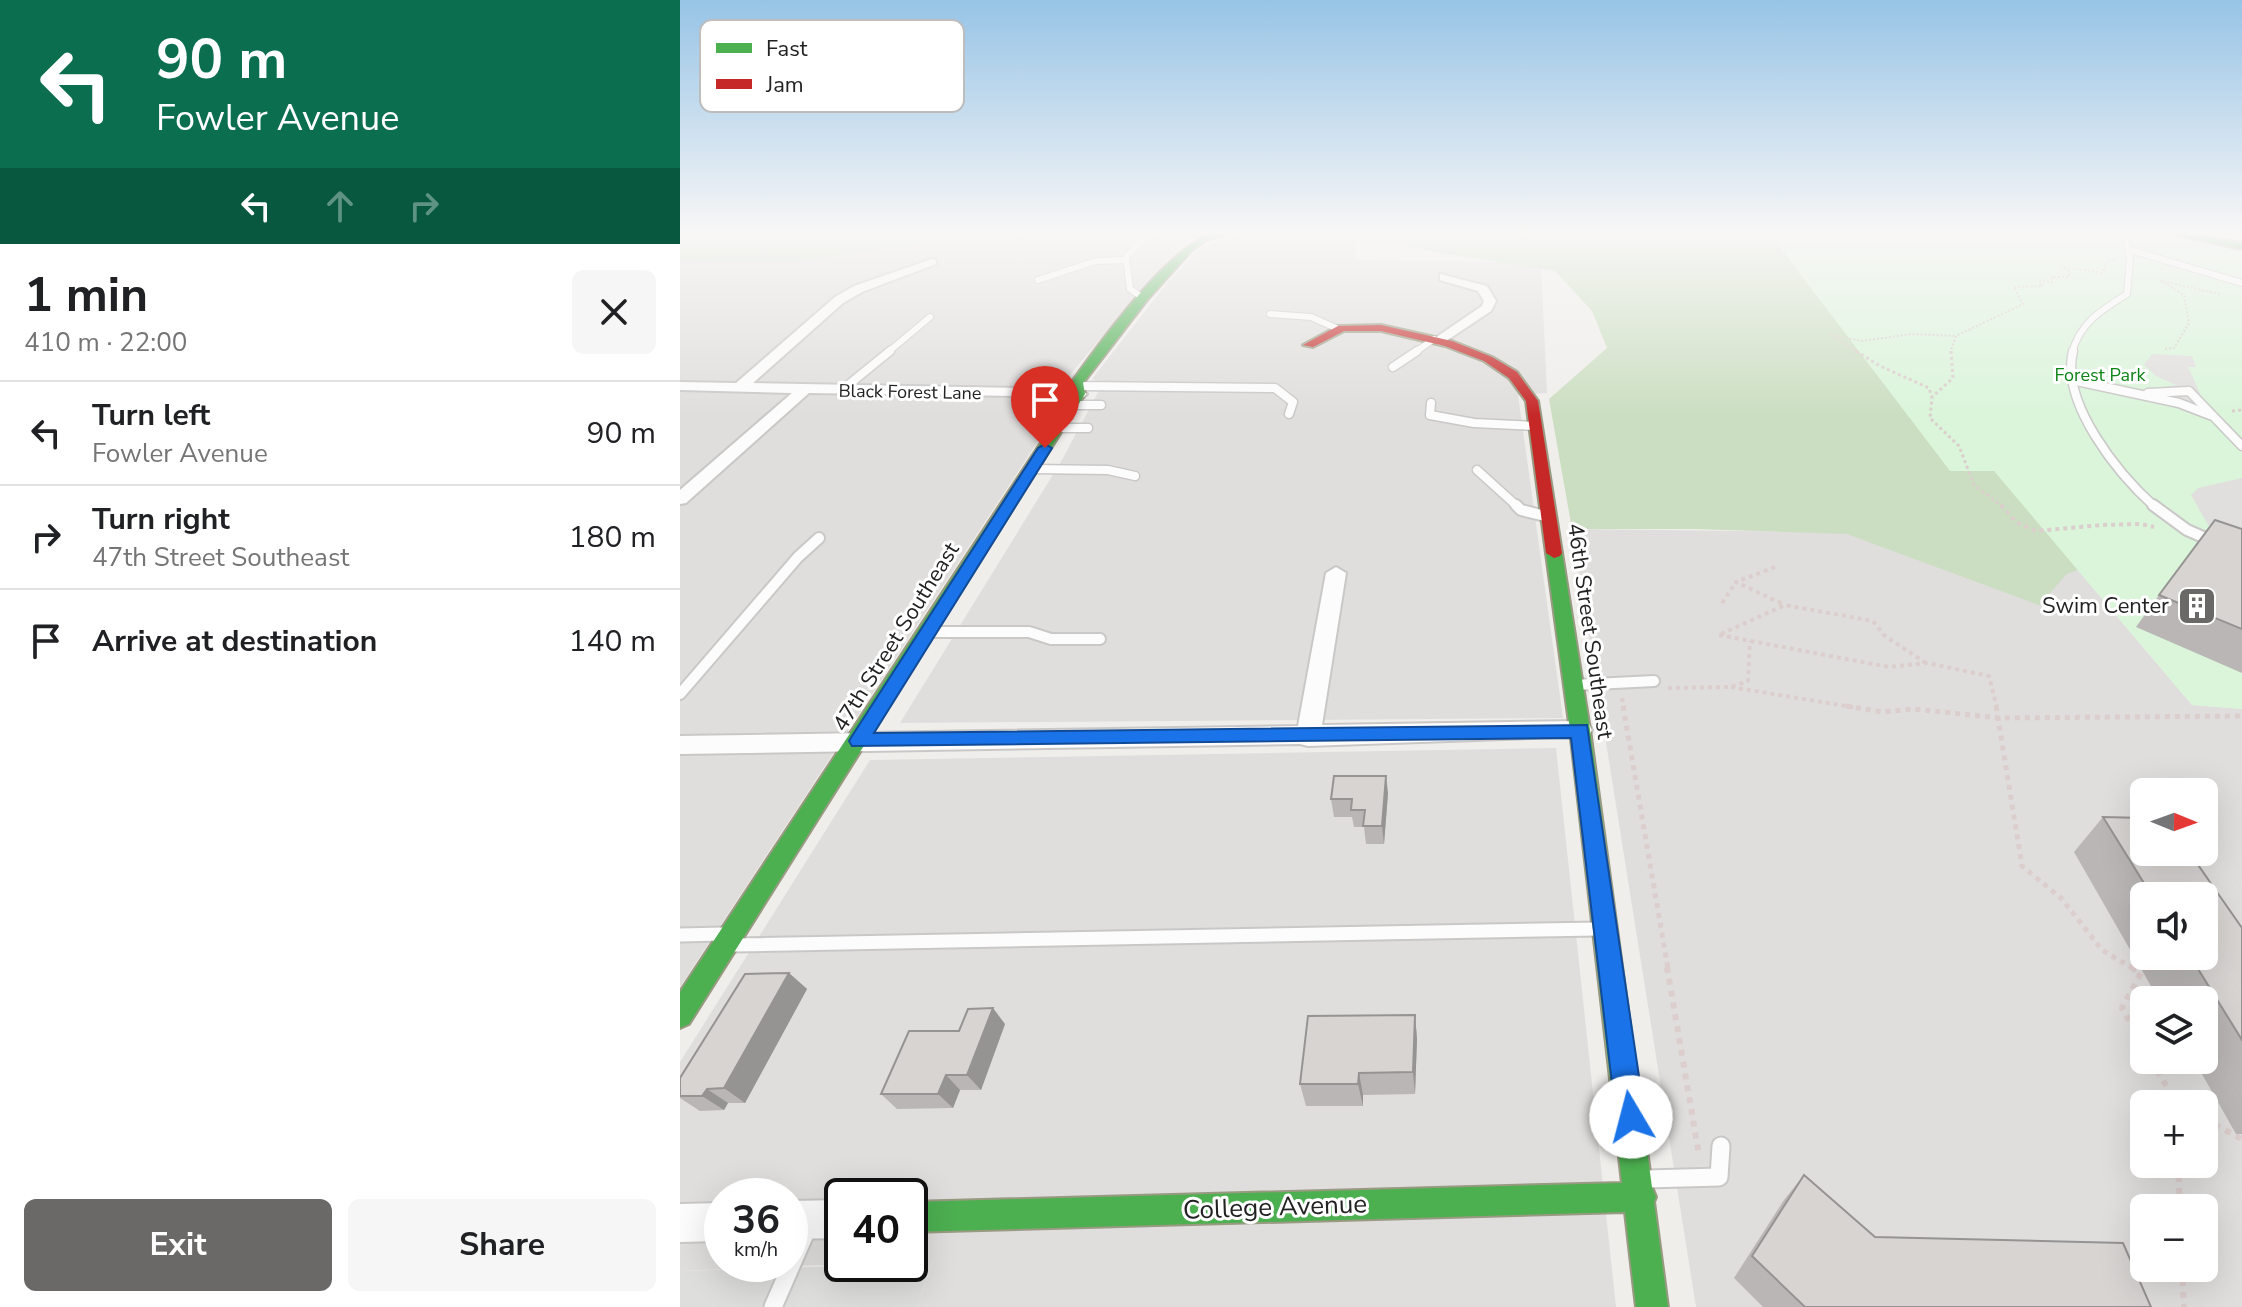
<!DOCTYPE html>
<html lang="en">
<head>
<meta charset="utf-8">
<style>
	:root { --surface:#fff; --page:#f6f6f6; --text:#202124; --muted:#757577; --line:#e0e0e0; --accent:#6a6968 }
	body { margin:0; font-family:"Nunito Sans",sans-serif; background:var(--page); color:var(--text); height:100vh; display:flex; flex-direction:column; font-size:30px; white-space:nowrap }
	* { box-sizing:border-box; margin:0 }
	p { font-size:26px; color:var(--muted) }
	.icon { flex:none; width:44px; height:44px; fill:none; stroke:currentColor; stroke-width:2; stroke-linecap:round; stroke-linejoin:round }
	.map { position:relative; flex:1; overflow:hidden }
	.drawer { display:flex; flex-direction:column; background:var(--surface); width:680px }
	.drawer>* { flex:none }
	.guide { background:#0b6e4f; color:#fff; overflow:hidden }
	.needle { width:52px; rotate:91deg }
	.fabs { position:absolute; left:1450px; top:778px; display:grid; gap:16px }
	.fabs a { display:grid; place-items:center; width:88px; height:88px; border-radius:12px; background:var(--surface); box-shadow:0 8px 32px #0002; font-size:40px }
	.speed { position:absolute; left:24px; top:1178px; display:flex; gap:16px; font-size:40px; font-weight:700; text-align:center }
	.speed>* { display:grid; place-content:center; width:104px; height:104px; border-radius:50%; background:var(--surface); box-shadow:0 8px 32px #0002; line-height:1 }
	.speed small { font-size:20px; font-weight:400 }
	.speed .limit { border:4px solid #111; border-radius:12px; background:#fff; color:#111 }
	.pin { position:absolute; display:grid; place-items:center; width:68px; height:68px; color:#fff; margin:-82px -34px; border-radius:50% 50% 50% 0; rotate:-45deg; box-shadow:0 0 8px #0007 }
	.pin .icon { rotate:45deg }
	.me { position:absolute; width:88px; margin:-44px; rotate:352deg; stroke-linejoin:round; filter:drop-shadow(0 0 6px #0008) }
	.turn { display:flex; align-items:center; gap:28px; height:168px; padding:0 24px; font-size:36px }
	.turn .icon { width:104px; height:104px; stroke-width:2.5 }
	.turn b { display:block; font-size:56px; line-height:68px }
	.lanes { display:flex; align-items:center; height:76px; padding:0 24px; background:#0003; justify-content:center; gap:40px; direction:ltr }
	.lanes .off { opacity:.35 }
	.round { display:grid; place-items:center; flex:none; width:84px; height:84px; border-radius:12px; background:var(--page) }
	.head { display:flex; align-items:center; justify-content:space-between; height:136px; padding:0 24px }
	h1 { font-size:48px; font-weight:700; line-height:60px }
	.primary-button { display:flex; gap:16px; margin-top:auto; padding:16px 24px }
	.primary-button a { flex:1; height:92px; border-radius:12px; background:var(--accent); color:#fff; font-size:32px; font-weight:700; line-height:92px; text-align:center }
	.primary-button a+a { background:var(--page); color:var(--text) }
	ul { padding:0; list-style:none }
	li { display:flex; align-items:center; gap:24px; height:104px; padding:0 24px; border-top:2px solid var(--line) }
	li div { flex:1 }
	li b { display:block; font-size:30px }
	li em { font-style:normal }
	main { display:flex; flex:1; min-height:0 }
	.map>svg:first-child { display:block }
</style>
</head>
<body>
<main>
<section class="drawer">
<div class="guide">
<div class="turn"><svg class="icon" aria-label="left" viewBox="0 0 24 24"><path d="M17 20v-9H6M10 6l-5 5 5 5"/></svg><div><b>90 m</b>Fowler Avenue</div></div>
<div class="lanes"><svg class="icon" aria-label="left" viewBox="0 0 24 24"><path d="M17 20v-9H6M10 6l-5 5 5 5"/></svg><svg class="icon off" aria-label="ahead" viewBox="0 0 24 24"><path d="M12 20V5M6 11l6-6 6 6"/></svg><svg class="icon off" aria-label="right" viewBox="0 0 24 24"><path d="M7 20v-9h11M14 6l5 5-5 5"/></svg></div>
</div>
<div class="head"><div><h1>1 min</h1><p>410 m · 22:00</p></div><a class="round"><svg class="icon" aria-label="close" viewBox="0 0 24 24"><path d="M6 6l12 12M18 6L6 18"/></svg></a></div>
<ul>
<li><svg class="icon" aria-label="left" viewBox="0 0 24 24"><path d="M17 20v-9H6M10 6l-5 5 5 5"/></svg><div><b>Turn left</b><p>Fowler Avenue</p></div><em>90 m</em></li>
<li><svg class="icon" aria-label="right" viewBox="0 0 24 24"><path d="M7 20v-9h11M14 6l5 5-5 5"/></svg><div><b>Turn right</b><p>47th Street Southeast</p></div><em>180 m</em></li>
<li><svg class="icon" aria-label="arrive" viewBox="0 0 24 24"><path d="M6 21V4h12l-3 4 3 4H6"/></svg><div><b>Arrive at destination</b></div><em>140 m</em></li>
</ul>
<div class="primary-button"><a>Exit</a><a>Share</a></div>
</section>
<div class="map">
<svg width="1562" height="1307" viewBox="0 0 1562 1307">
	<rect width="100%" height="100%" fill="#f0eeeb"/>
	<!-- residential -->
	<g fill="#dfdedc" fill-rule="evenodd">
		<path d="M252,233h283l-19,4 -16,10 -114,132 -3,24 -383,584v-731z"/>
		<path d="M565,233h113l-3,27 186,3 6,130 -29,2 45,323 -663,5 162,-263 41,-77 -11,-4 76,-97 34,-35z"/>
		<path d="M892,529l476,6 144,170 50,4v598h-546zM1464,792h60v60h-60zM1464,896h60v60h-60zM1464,1000h60v60h-60zM1464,1104h60v60h-60zM1464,1208h60v60h-60z"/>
		<path d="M876,748l60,559h-699l16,-46h-23v-65h-68v68h5l-167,7v-209l190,-302zM42,1196h68v68h-68z"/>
	</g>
	<!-- religious -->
	<path fill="#dededc" d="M253,1260l-16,47h-237v-36l230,-7v-3z"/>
	<!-- forest -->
	<g fill="#cbdec1">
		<path d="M0,233h316l-204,29 -112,-1z"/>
		<path d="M671,233h423l100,139 -97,-139 346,319 -56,22 -28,31 -192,-71 -152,-5h-123l-23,-130 58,-51 -15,-37 -37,-40 -122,-19z"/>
	</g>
	<!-- park -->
	<path fill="#daf5da" d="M1089,233h473v476l-50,-4 -198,-234h-44z"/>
	<!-- parking -->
	<g fill="#e0dfde">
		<path d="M1472,354l40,2 4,11h-8l21,46 -14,2 -63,-24 44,-6 -20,-9 -12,-11z"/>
		<path d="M1562,478v67l-16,-16 -18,-4 -17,-30 7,-7z"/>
	</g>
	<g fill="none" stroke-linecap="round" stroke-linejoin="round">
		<!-- stream -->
		<path stroke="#bfdbe3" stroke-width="4" d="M0,237l22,-4"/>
		<!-- lane-far4 casing -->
		<g stroke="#c9c8c7" stroke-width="8">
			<g id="lane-far4">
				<path d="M1450,250l112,33"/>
				<path d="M358,280l58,-19 30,-1"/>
				<path d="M463,298l-13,-9 -4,-32 18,-19 10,-5"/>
				<path d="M590,314l41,3 27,12"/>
				<path d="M207,353l43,-36"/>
				<path d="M734,353l20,-14"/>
				<path d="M1392,353c8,-31 30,-43 55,-59l3,-35 -4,-19 4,-7"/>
			</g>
		</g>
		<!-- lane-far3 casing -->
		<g stroke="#c9c8c7" stroke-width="11">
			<g id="lane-far3">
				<path d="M1393,351c-13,52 46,124 82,156"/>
				<path d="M713,367l24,-16"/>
				<path d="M1392,380l107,23 31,12"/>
				<path d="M399,386l196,2 18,14 -4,12"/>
				<path d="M162,390l48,-39"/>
				<path d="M1468,393l41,-2 53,55"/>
				<path d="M751,403l-1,12 44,8 60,3"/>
				<path d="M392,405h29"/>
				<path d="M378,428h30"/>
				<path d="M352,469l76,1 27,6"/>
				<path d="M797,470l41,37"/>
			</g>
		</g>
		<!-- lane-far2 casing -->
		<g stroke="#c9c8c7" stroke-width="14">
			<g id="lane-far2">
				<path d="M836,505l5,5 28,7"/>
				<path d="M1473,505l34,25 55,24"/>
				<path d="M248,632h101l22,7h49"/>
				<path d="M894,685l80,-4"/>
				<path d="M0,694l118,-137 21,-19"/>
			</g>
		</g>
		<!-- lane-far1 casing -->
		<g stroke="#c9c8c7" stroke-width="17">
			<g id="lane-far1">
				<path d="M0,935l43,-1"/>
				<path d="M55,945l862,-16"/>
			</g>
		</g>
		<!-- lane casing -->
		<g stroke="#c9c8c7" stroke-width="21">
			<g id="lane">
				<path d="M967,1179l72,-2 2,-31"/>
				<path d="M93,1307l35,-80"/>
			</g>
		</g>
		<!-- street casing -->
		<g stroke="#c9c8c7" stroke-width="4">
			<g id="street">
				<path d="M252,259l4,1v4l-74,28 -19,11 -90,80 326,6 8,5 -3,3 -275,-4 -123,110 -6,1v-14l112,-97 -112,-3v-8l56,1 99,-86 19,-11z"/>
				<path d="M760,274l47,12 9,15 -5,10 -51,34 -7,-4 2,-3 47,-32 2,-5 -6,-10 -38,-11z"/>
				<path d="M656,567l10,6 -24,152 258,-4 9,3 3,6 -3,6 -281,10 -8,-2 -620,10v-18l618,-10 28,-153z"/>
				<path d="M162,1200v38l-52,1v-38z"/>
				<path d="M42,1203v38l-42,1v-38z"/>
			</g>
		</g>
		<!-- fast casing -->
		<g stroke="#999a82" stroke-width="4">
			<g id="fast">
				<path d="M535,233h14l-23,7 -15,11 -44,49 -64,83 2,11 -396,630 -9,4v-36l393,-598 -2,-11c28,-39 100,-140 144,-150z"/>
				<path d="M1489,233h16l57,10v6z"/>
				<path d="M874,548l8,5 28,177 62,457 4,10 -2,5 14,105h-32l-11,-95 -715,20v-30l712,-19 -52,-453 -24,-177z"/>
			</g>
		</g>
		<!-- jam casing -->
		<g stroke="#999a82" stroke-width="4">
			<path id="jam" d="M701,325l71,16 40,16 25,15 21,29 24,152 -2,3 -6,2 -8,-5 -20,-152 -17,-23 -25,-17 -39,-15 -64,-15h-37l-31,16 -10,-2 35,-19z"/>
		</g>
		<!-- path-far4 -->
		<g stroke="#dccecd" stroke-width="2" stroke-dasharray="2 2" stroke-linecap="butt">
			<path d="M1485,349l9,-1 15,-25 -5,-28 -23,-14 59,13"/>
			<path d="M1179,353l-28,-18 31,6 49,-7 45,2"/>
			<path d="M1270,353l6,-17 67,-32 -9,-17 28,-1 -2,-5 12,1v-5h16l2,-5 -8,-6 40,7 6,-13 9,-1"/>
		</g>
		<!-- path-far3 -->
		<g stroke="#dccecd" stroke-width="3" stroke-dasharray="3 3" stroke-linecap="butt">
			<path d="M1176,351l24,15 49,22 3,9"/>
			<path d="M1271,351l2,27 -21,19 -2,21 29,28 15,39 29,22"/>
			<path d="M1552,411l10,-1"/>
		</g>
		<!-- path-far2 -->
		<g stroke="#dccecd" stroke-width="4" stroke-dasharray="4 4" stroke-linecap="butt">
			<path d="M1321,505l15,17 20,9 66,-6 39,-1 13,3"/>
			<path d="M1095,567l-39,15 49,23"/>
			<path d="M1042,603l14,-21"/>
			<path d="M1041,634l64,-29 88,16 12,15 41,27"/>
			<path d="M1039,635l170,32 38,-4 62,13 8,32"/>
			<path d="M1051,687l127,21"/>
			<path d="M988,688l63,-1 17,-6 2,-40"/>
			<path d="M942,698l2,10"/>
		</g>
		<!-- path-far1 -->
		<g stroke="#dccecd" stroke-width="5" stroke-dasharray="5 5" stroke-linecap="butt">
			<path d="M943,706l45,263"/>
			<path d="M1166,706l36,6 32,-3 85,9 243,-2"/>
			<path d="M1316,706l26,160 40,33 40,51 32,19"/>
		</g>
		<!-- path -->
		<g stroke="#dccecd" stroke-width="6" stroke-dasharray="6 6" stroke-linecap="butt">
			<path d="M987,967l32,188"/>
			<path d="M1451,967l10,6 -19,35 22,39"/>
			<path d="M1471,1060l26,44"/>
			<path d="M1524,1119l38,20"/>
			<path d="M1498,1164l2,44"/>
			<path d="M1502,1268l2,39"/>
		</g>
		<!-- lane-far4 -->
		<use href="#lane-far4" stroke="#fdfcfc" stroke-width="6"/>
		<!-- lane-far3 -->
		<use href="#lane-far3" stroke="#fdfcfc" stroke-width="8"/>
		<!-- lane-far2 -->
		<use href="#lane-far2" stroke="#fdfcfc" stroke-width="10"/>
		<!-- lane-far1 -->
		<use href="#lane-far1" stroke="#fdfcfc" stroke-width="13"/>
		<!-- lane -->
		<use href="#lane" stroke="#fdfcfc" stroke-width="17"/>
		<!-- street -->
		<use href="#street" fill="#fdfcfc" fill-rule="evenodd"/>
		<!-- fast -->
		<use href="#fast" fill="#4caf50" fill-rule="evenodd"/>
		<!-- jam -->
		<use href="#jam" fill="#c62828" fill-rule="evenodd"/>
	</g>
	<!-- wall -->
	<g fill="#b9b6b5" fill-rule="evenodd">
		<path d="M1562,529v144l-106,-46 23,-32z"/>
		<path d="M708,793l-4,51h-18l-2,-17h-10l-2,-10h-18l-3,-18z"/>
		<path d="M1423,817l41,1v34h45l53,76v206h-6l-42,-74h10v-60h-45l-85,-148zM1464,896h60v60h-60z"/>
		<path d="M109,973l18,16 -62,114h-17l-4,7 -24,1 -20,-13v-20z"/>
		<path d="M735,1015l2,24 -2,55 -52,1v11h-57l-6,-22z"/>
		<path d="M325,1024l-24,66h-21l-7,18 -56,1 -16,-15 78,-63z"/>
		<path d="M1124,1175l71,62 276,70h-388l-29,-29 50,-78z"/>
	</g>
	<!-- shaded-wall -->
	<g fill="#969493">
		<path d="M706,776l2,17 -4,51 -2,-18z"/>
		<path d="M109,973l18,16 -62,114 -21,-15z"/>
		<path d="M313,1008l12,16 -24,66 -14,-15z"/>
		<path d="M735,1015l2,24 -2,55 -2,-22z"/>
		<path d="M679,1073l4,22v11l-5,-22z"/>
		<path d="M266,1075l14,15 -7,18 -15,-14z"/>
		<path d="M27,1089l21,14 -4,7 -22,-14z"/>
	</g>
	<!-- building -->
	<g fill="#d7d4d2" stroke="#969493" stroke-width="2">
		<path d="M1535,520l27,9v100l-83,-34z"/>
		<path d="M654,776h52l-4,50h-19l2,-16h-14l1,-11h-21z"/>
		<path d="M1423,817l41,1v34h45l53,76v112l-52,-84h14v-60h-52z"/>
		<path d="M109,973l-65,115 -17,1 -5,7h-22v-18l65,-104z"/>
		<path d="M313,1008l-26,67h-21l-8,19h-57l28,-63h50l9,-22z"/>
		<path d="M735,1015l-2,57 -54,1 -1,11h-58l8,-68z"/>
		<path d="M1124,1175l71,62 248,6 28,64h-346l-53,-51z"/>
	</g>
	<!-- sky -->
	<linearGradient id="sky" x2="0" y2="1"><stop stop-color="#97c4e6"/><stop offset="0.56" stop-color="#f8f7f6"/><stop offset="1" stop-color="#f8f7f6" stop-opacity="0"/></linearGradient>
	<rect width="1562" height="416" fill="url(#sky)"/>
	<!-- route -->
	<path fill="#1a73e8" stroke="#114b97" stroke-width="2" d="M365,444l7,4 -178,285 713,-8 58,392 -4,10 -10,4 -10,-4 -5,-10 -45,-379 -719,8 -3,-5 3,-5 186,-288z"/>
	<!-- icons -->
	<defs>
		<g id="building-square" transform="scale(2)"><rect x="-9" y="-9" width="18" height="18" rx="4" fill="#6a6968" stroke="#fff"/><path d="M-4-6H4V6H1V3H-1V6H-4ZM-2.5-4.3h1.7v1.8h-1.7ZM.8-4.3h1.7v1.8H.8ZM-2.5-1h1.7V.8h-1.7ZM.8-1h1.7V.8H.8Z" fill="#fff"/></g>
	</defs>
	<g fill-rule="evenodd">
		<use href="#building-square" x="1517" y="606"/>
	</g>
	<g text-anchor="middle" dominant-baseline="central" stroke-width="6" stroke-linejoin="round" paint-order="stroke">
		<!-- far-park labels -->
		<g font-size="18" fill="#0c8416" stroke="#fff">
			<text x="1420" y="375">Forest Park</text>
		</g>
		<!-- far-street labels -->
		<g font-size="18" fill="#222" stroke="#fff">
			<text transform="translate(230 392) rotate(1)">Black Forest Lane</text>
		</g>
		<!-- poi labels -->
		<g font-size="22" fill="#222" stroke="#fff" text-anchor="end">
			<text x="1489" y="606">Swim Center</text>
		</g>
		<!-- street labels -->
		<g font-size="22" fill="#222" stroke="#fff">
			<text transform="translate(910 631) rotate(82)">46th Street Southeast</text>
			<text transform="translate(216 637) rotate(-58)">47th Street Southeast</text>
		</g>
		<!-- near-street labels -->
		<g font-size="26" fill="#222" stroke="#fff">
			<text transform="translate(595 1207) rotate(-2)">College Avenue</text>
		</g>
	</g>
	<!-- legend -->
	<rect x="20" y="20" width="264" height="92" rx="12" fill="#fff" stroke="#bdbdbd" stroke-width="2"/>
	<rect x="36" y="43" width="36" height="10" fill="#4caf50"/>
	<rect x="36" y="79" width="36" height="10" fill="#c62828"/>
	<g font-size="22" fill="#222">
		<text x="86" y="56">Fast</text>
		<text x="86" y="92">Jam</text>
	</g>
</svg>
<div class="fabs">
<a><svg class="needle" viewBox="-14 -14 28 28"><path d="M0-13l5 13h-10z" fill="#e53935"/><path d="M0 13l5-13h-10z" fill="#757577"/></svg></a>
<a><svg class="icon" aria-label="sound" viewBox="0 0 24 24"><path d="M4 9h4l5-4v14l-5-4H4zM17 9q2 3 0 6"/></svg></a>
<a><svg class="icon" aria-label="layers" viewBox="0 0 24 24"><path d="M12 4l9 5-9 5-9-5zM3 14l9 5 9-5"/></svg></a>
<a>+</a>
<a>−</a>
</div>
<div class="speed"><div>36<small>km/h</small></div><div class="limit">40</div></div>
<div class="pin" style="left:365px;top:448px;background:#d93025"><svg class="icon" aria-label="arrive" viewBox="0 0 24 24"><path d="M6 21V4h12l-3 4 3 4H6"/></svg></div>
<svg class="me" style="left:951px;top:1117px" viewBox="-20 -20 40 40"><circle r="19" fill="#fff"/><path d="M0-13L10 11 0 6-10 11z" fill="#1a73e8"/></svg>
</div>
</main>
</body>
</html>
